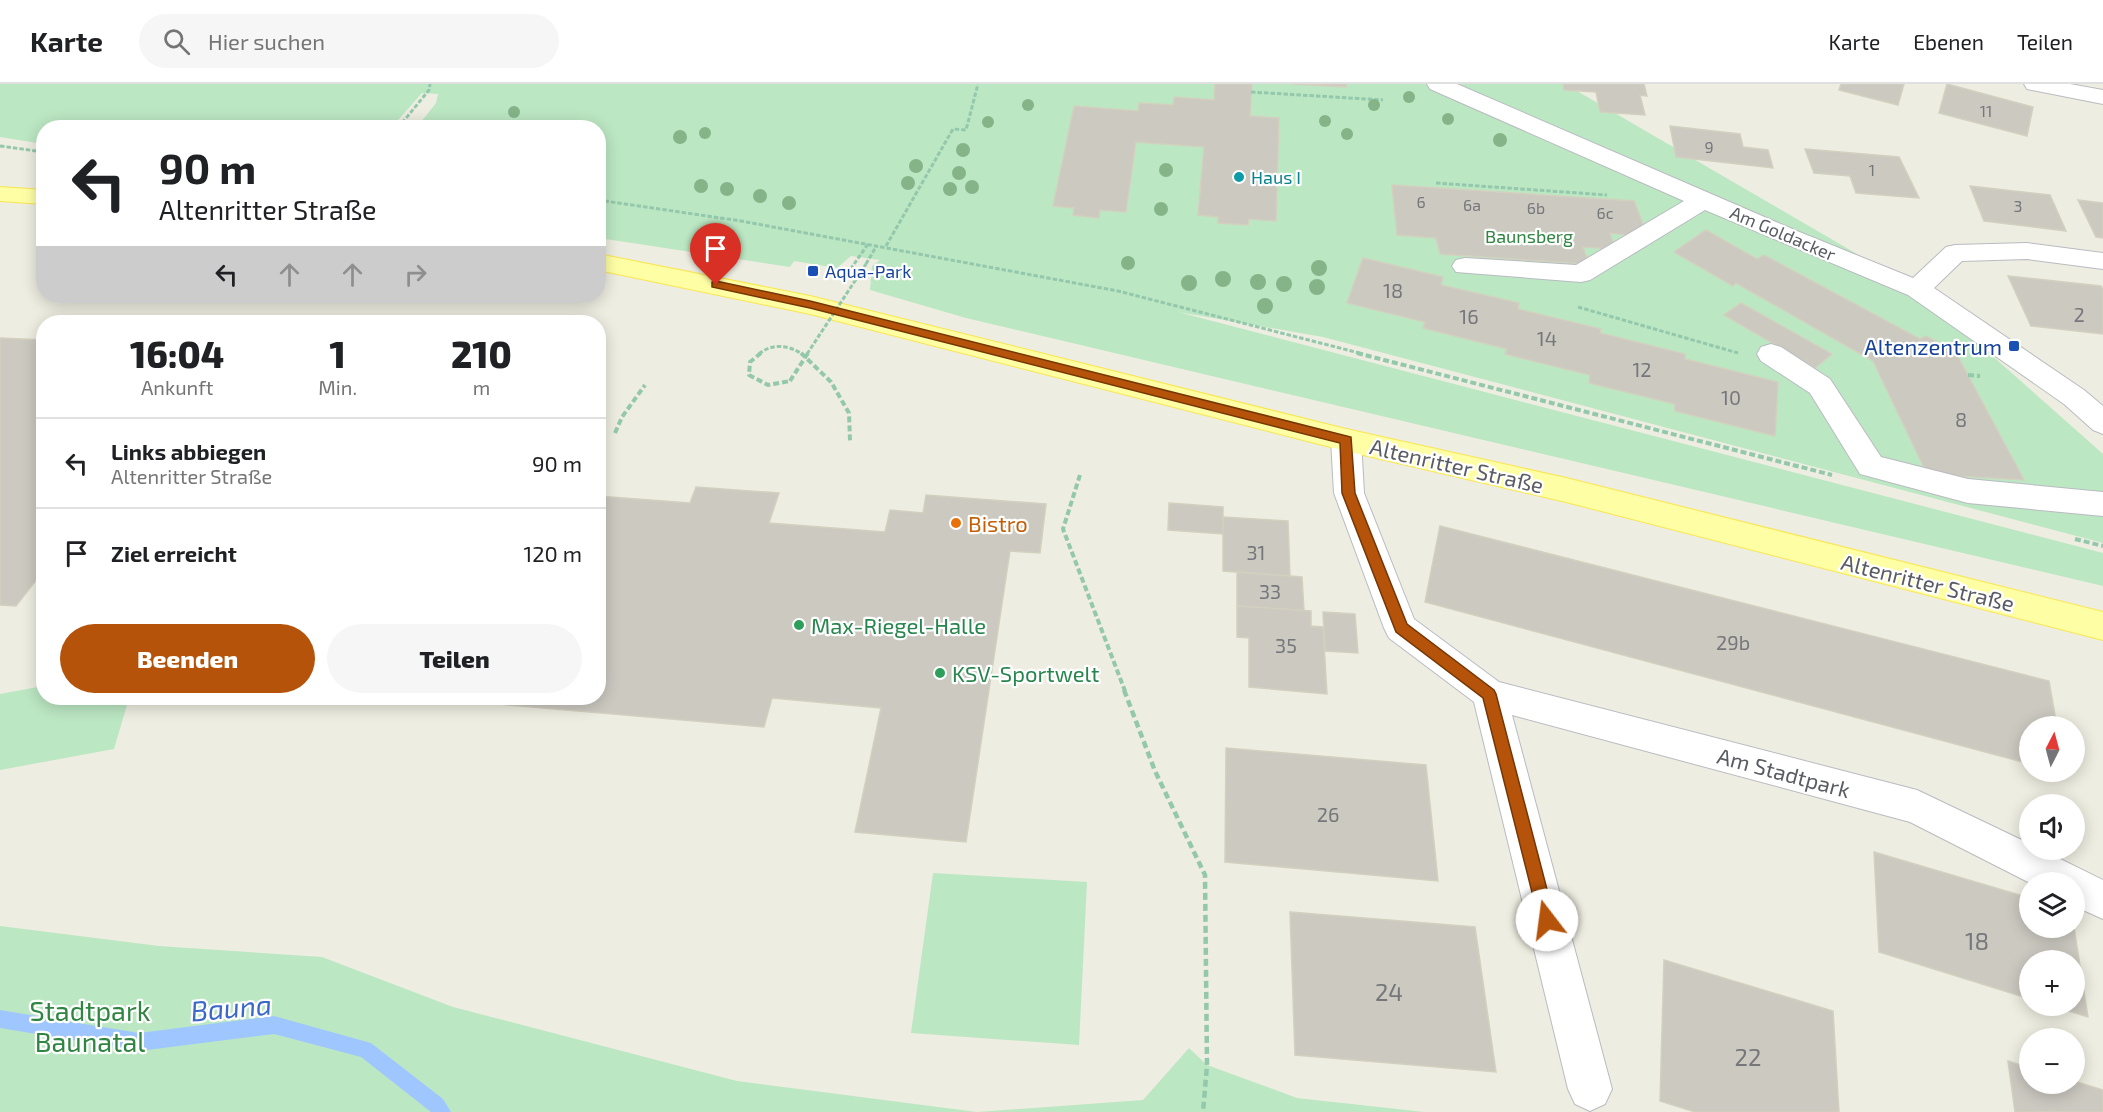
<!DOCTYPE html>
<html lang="de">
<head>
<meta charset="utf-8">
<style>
	:root { --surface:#fff; --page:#f6f6f6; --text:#202124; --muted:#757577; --line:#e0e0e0; --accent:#b45309 }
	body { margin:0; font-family:"Exo 2",sans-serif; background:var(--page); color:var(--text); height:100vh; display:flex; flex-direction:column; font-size:22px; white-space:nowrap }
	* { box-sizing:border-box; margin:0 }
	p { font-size:20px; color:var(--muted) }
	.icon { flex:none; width:33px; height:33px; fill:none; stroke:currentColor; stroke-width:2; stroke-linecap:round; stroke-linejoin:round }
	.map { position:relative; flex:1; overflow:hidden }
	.details { position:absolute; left:36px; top:231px; width:570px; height:390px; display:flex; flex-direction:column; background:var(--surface); border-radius:24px; box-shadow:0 3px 15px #0003 }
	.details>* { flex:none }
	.hud { position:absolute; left:36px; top:36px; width:570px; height:183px; border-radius:24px; box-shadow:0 3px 15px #0003; background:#fff; color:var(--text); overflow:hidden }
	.needle { width:39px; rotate:6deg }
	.tools { position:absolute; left:2019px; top:632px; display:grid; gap:12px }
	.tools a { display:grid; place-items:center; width:66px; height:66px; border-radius:50%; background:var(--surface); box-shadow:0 3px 15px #0003; font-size:30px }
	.pin { position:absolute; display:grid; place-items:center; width:51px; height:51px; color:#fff; margin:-62px -26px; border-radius:50% 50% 50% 0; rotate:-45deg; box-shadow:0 0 6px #0007 }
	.pin .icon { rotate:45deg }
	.me { position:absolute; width:66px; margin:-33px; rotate:345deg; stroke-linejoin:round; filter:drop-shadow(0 0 4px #0008) }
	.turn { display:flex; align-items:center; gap:21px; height:126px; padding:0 24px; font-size:27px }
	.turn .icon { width:78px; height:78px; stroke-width:2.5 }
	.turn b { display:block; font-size:42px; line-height:51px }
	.lanes { display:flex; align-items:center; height:57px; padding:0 24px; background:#0003; justify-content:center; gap:30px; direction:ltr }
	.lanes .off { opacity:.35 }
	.eta { display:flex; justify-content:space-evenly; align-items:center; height:102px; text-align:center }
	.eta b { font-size:36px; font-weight:800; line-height:42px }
	.cta { display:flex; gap:12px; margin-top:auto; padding:12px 24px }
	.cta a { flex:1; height:69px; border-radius:36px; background:var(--accent); color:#fff; font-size:24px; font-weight:800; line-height:69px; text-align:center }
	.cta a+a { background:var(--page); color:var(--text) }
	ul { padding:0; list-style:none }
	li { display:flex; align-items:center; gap:18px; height:90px; padding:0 24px; border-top:2px solid var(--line) }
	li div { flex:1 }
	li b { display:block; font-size:22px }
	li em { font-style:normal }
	header { display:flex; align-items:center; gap:36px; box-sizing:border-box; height:84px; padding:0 30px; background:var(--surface); border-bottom:2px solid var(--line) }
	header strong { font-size:28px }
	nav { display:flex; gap:33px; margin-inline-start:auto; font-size:21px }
	.search { width:420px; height:54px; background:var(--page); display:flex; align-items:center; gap:15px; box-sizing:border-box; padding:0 21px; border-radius:33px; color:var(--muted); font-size:22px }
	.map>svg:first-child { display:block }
</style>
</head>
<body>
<header>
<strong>Karte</strong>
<div class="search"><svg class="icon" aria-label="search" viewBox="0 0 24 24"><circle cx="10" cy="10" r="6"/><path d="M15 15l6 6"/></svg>Hier suchen</div>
<nav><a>Karte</a><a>Ebenen</a><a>Teilen</a></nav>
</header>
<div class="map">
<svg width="2103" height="1028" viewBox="0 0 2103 1028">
	<rect width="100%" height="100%" fill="#eeede1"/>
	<!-- green -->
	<g fill="#bce7c3">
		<path d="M0,0h1565l352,205 186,165v89l-780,-206 -145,-25 925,241v33l-1137,-268 -96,-28 2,-24 8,-6 -29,-4 -14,12 -43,-7 -4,6 -191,-29 -1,-110 -181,-1 19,-24 2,-9 -16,-1 -30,34 -348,1 -1,16 -43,-7z"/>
		<path d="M43,602l1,12h85l-15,51 -114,21v-76z"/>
		<path d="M933,789l154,9 -8,163 -168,-12z"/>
		<path d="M0,842l159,20 163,11 131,50 284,74 240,31 166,-12 46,-52 18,17 90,33 127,14h-1424z"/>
	</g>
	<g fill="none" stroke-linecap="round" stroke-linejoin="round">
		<!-- stream -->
		<path fill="#a0c6ff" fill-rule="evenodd" d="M0,926l139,23 135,-17 97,27 72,56 8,13h-20l-70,-55 -87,-23 -135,17 -139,-23z"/>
	</g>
	<!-- building -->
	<g fill="#cbc9c0" stroke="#d3d0bf" stroke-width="1.5">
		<path d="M1215,0h37l-2,32 29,2 -3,103 -27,-2 -1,6 -30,-2v-6l-20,-2 6,-68 -68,-5 -10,70 -26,-2 -1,8 -26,-3 1,-7 -21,-2 21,-100 64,5 1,-8 34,2 1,-8 40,3z"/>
		<path d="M1292,0h54v3z"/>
		<path d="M1563,0h81l3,12 -7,-1 5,20 -45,-3 -4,-20 -32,-2z"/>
		<path d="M1841,0h63l-6,21 -59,-15z"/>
		<path d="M1947,0l86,23 -6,29 -88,-23z"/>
		<path d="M1670,42l70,8 3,13 25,3 5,18 -97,-11z"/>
		<path d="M1805,65l94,8 20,41 -63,-5 -6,-17 -36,-3z"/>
		<path d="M1392,101l242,16 12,31 -8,4 -28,-3 5,16 -32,-2 6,17 -149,-10 -4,-16 -39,-3z"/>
		<path d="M1970,102l80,9 16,36 -82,-10z"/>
		<path d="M2078,116l25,3v35l-7,-1z"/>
		<path d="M1706,146l51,29 7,-4 156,84 6,-3 29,15 69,129 -97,-6 -54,-113 -137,-78 -3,3 -59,-34z"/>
		<path d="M1363,174l80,19 -2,8 78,18 -1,6 83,20 -1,4 85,21v5l93,23 -3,54 -100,-25v-7l-86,-21 1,-8 -85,-21 2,-5 -84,-21 2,-6 -78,-19z"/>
		<path d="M2008,192l93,10 2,4v44l-72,-8z"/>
		<path d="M1741,219l91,51 -17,14 -91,-53z"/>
		<path d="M0,254l44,2v230l-28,36 -16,-1z"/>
		<path d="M696,403l83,6 -10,30 116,9 5,-22 33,3 3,-18 120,9 -6,49 -30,-2 -44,291 -111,-10 26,-124 -109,-10 -8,29 -336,-29h170v-202l92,7z"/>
		<path d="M1169,419l54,4v27l-55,-4z"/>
		<path d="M1223,433l65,4 2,55 -67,-5z"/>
		<path d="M1440,442l609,155 8,45h-27v38l-605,-162z"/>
		<path d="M1237,488l65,5 2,34 -67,-5z"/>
		<path d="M1237,522l74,5v15l12,1 4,67 -78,-7v-49l-12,-1z"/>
		<path d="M1323,528l32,2 3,39 -33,-2z"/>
		<path d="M1226,664l200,17 12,116 -213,-19z"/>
		<path d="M1874,768l156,46v29h44l14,90 -38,-12h24v-45h-44v39l-151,-47z"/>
		<path d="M1290,828l185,15 21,145 -201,-17z"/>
		<path d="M1664,876l169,51 6,101h-144l-35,-11z"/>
		<path d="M2008,977l22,7v15h44v-2l29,9v22h-88z"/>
	</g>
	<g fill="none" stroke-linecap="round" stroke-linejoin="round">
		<!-- minor casing -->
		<g stroke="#b9bbc1" stroke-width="2">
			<g id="minor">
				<path d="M1427,0h30l340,147 116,47 33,-31 9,-2 72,-2 76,10v16l-76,-10 -65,2 -28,27 150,102 19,16v28l-10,-4 -29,-26 -156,-109 -203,-85 -115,70 -9,2 -125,-10 -4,-6 4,-6 9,-2 111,7 108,-64 -254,-112z"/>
				<path d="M2024,0h46l33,6v14l-76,-15z"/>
				<path d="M1771,260l10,3 49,32 51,78 87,22 135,13v24l-135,-13 -108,-29 -50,-81 -49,-32 -4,-7 4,-7z"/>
				<path d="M1346,345l11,3 4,8 3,53 50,126 85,63 418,108 113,54v5h10l63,31v39l-29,-13v-24l-44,1 -120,-61 -398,-107 100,374 -7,15 -15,7 -15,-7 -7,-15 -94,-387 -85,-64 -5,-10 -50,-135 -3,-53 4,-8z"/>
			</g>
		</g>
		<!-- major casing -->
		<g stroke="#f9e64f" stroke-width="2">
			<g id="major">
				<path d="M0,103l44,3v14l-44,-3z"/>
				<path d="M598,170l212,42 536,133 220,49 537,134v28l-537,-138 -220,-51 -536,-137 -212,-44z"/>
			</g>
		</g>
		<!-- path-far2 -->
		<g stroke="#94c8ac" stroke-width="3" stroke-dasharray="4.5 2" stroke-linecap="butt">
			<path d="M1251,8l132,8"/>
			<path d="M398,44l31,-38 1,-6"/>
			<path d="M0,62l44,6"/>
			<path d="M1436,99l171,12"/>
			<path d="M598,116l143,21 377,70 245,63"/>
			<path d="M886,162l67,-117 13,1 12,-46"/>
			<path d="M866,180l11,-19"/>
			<path d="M843,196l25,-36"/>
			<path d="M1578,223l160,46"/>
			<path d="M759,270c13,-11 30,-9 43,0"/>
		</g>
		<!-- path-far1 -->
		<g stroke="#94c8ac" stroke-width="4" stroke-dasharray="6 3" stroke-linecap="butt">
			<path d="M761,269l-11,9 -1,13 19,10 22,-4"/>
			<path d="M801,269l30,29 18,31 1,28"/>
			<path d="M1357,269l475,122"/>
			<path d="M1968,291l12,1"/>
			<path d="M615,349l7,-16 23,-32"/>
			<path d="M1080,391l-17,54 62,162"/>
			<path d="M2075,455l28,7"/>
		</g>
		<!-- path -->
		<path stroke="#94c8ac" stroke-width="4.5" stroke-dasharray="7 4" stroke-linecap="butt" d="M1124,606l31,81 50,104 2,190 -4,47"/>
		<!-- minor -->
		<use href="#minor" fill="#fff" fill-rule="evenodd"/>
		<!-- major -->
		<use href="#major" fill="#feffa5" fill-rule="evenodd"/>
		<!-- path-bridge-far1 -->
		<path stroke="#94c8ac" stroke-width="3" stroke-dasharray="4.5 2" stroke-linecap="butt" d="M807,270l59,-90"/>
		<!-- path-bridge -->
		<path stroke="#94c8ac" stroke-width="4" stroke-dasharray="6 3" stroke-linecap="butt" d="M790,297l18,-28"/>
	</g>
	<!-- trees -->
	<g fill="#85b489">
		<circle cx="1409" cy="13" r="6"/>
		<circle cx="1028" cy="21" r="6"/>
		<circle cx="1374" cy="21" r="6"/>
		<circle cx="514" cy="28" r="6"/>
		<circle cx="1448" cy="35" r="6"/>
		<circle cx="1325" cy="37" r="6"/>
		<circle cx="988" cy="38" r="6"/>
		<circle cx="705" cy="49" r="6"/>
		<circle cx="1347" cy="50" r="6"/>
		<circle cx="680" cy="53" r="7"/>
		<circle cx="1500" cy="56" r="7"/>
		<circle cx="963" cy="66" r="7"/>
		<circle cx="916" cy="82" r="7"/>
		<circle cx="1166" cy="86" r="7"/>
		<circle cx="959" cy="89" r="7"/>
		<circle cx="908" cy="99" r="7"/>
		<circle cx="701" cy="102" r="7"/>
		<circle cx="972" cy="103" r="7"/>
		<circle cx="727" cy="105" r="7"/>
		<circle cx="950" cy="105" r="7"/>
		<circle cx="760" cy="112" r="7"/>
		<circle cx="789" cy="119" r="7"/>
		<circle cx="1161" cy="125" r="7"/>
		<circle cx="1128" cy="179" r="7"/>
		<circle cx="1319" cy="184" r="8"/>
		<circle cx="1223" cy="195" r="8"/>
		<circle cx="1258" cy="198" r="8"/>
		<circle cx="1189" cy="199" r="8"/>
		<circle cx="1284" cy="200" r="8"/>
		<circle cx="1317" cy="203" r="8"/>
		<circle cx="1265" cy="222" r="8"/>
	</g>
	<!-- route -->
	<path fill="#b45309" stroke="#753606" stroke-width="1.5" d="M716,197l94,20 541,136 4,56 52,131 87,66 2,4 59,226 -2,6 -6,2 -6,-2 -2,-6 -56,-222 -87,-66 -54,-139 -2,-50 -530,-135 -98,-21v-5z"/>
	<!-- markers -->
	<circle fill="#0f9aa8" stroke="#fff" stroke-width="2" cx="1239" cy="93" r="6"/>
	<g fill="#1a4fb4" stroke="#fff" stroke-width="2">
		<rect x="807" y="181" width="12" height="12" rx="3"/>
		<rect x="2008" y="256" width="12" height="12" rx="3"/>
	</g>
	<circle fill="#e8710a" stroke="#fff" stroke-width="2" cx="956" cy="439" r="6"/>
	<g fill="#2e9e5b" stroke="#fff" stroke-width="2">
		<circle cx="799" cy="541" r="6"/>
		<circle cx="940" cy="589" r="6"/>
	</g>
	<g text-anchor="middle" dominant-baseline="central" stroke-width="4.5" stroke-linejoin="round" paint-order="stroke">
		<!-- far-number labels -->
		<g font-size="16" fill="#76777a">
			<text x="1986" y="26">11</text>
			<text x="1709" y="62">9</text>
			<text x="1872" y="85">1</text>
			<text x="1421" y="117">6</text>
			<text x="1472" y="120">6a</text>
			<text x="2018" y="121">3</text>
			<text x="1536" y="123">6b</text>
			<text x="1605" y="128">6c</text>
		</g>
		<!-- far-culture labels -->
		<g font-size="18" fill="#0d838f" stroke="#fff" text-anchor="start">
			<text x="1251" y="93">Haus I</text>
		</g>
		<!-- far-street labels -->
		<g font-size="18" fill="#5a5c63" stroke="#fff">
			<text transform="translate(1783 149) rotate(23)">Am Goldacker</text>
		</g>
		<!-- far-park labels -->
		<g font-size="18" fill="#2f8541" stroke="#fff">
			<text x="1529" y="152">Baunsberg</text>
		</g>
		<!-- far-transit labels -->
		<g font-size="18" fill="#164399" stroke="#fff" text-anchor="start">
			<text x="825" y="187">Aqua-Park</text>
		</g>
		<!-- number labels -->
		<g font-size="20" fill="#76777a">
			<text x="1393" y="206">18</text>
			<text x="2079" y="230">2</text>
			<text x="1469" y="232">16</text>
			<text x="1547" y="254">14</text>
			<text x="1642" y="285">12</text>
			<text x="1731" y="313">10</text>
			<text x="1961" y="335">8</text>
			<text x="1256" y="468">31</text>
			<text x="1270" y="507">33</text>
			<text x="1733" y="558">29b</text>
			<text x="1286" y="561">35</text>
			<text x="1328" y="730">26</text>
		</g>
		<!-- transit labels -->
		<g font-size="22" fill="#164399" stroke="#fff" text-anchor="end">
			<text x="2002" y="262">Altenzentrum</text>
		</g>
		<!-- street labels -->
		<g font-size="22" fill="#5a5c63" stroke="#fff">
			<text transform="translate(1457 381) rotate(13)">Altenritter Straße</text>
			<text transform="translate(1928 498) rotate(14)">Altenritter Straße</text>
			<text transform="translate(1784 688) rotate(15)">Am Stadtpark</text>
		</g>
		<!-- food labels -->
		<g font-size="22" fill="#c56008" stroke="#fff" text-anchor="start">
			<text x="968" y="439">Bistro</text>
		</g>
		<!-- leisure labels -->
		<g font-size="22" fill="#27864d" stroke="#fff" text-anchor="start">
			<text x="811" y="541">Max-Riegel-Halle</text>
			<text x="952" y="589">KSV-Sportwelt</text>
		</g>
		<!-- near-number labels -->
		<g font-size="24" fill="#76777a">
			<text x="1977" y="856">18</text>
			<text x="1389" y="907">24</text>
			<text x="1748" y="972">22</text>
		</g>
		<!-- near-park labels -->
		<g font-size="27" fill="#2f8541" stroke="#fff">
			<text x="90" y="926">Stadtpark<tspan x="90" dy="31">Baunatal</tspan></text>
		</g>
		<!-- near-water labels -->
		<g font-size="28" font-style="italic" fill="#3c69c9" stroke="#fff">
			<text transform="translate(231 923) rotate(-5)">Bauna</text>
		</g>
	</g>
</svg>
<div class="tools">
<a><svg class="needle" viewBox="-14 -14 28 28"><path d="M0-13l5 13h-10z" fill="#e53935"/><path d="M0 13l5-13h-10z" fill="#757577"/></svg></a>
<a><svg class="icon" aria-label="sound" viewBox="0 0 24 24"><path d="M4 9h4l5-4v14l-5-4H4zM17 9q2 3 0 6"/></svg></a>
<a><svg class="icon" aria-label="layers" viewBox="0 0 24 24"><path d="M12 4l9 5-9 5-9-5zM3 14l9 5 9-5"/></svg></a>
<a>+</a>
<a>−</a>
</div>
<div class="pin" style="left:716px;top:201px;background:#d93025"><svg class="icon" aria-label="arrive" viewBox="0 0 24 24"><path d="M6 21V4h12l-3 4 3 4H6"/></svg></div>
<svg class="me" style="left:1547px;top:836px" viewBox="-20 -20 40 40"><circle r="19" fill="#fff"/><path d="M0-13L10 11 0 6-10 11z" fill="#b45309"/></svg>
<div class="hud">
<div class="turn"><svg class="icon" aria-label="left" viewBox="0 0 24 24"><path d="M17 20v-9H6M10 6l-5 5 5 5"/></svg><div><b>90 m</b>Altenritter Straße</div></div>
<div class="lanes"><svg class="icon" aria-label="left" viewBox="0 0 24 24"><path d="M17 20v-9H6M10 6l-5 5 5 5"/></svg><svg class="icon off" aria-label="ahead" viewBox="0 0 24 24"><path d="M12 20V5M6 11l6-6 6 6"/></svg><svg class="icon off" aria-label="ahead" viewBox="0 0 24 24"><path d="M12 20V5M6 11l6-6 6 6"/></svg><svg class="icon off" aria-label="right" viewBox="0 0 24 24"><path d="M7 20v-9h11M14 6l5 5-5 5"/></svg></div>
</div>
<section class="details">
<div class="eta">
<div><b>16:04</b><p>Ankunft</p></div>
<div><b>1</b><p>Min.</p></div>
<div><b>210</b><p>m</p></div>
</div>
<ul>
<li><svg class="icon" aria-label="left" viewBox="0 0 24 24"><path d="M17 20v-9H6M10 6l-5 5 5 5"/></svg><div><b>Links abbiegen</b><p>Altenritter Straße</p></div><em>90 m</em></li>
<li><svg class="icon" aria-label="arrive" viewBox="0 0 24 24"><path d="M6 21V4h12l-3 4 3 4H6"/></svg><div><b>Ziel erreicht</b></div><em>120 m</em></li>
</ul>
<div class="cta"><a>Beenden</a><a>Teilen</a></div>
</section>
</div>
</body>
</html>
